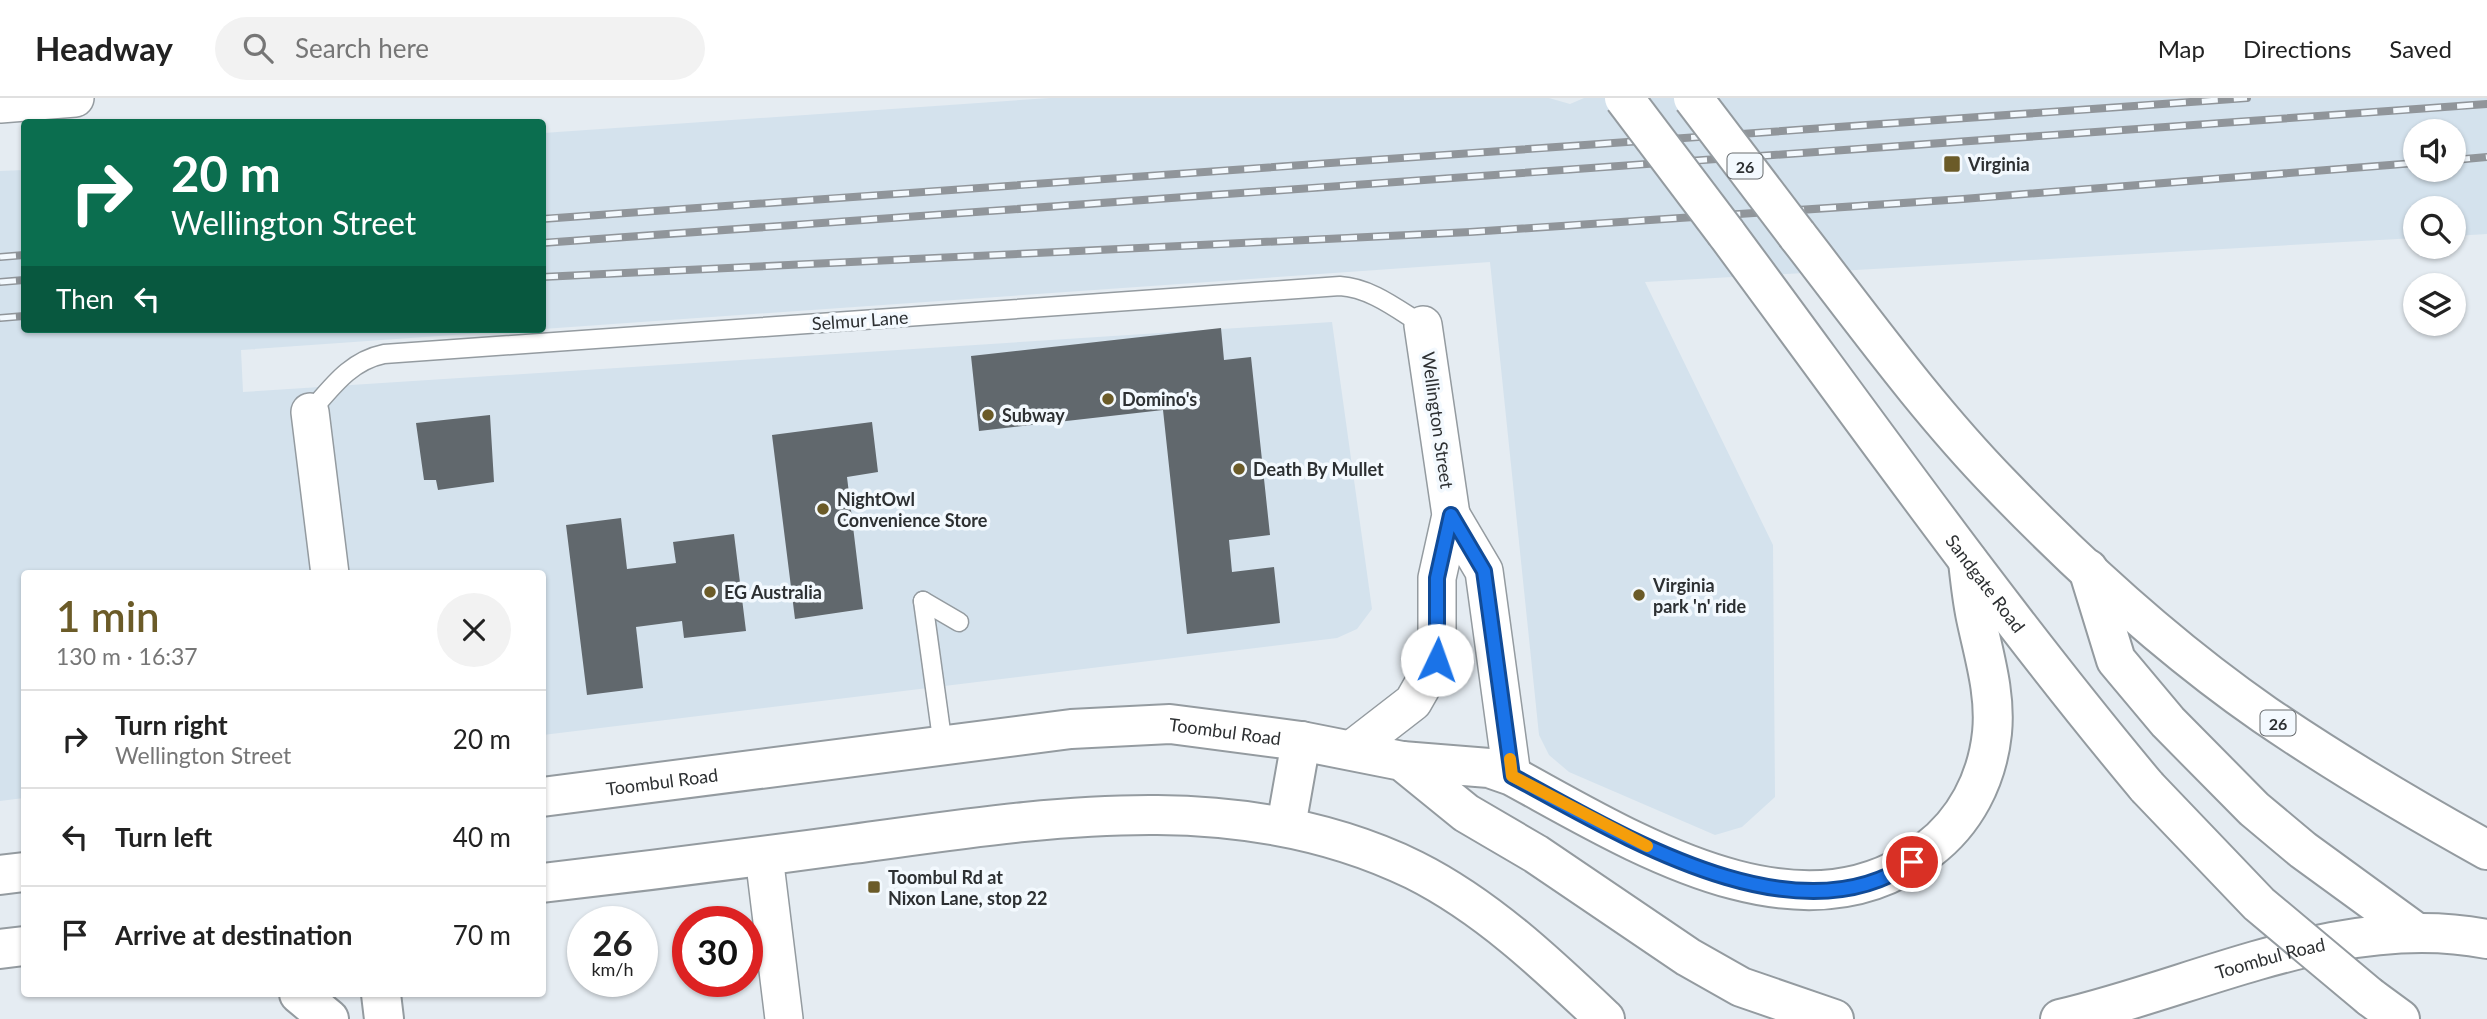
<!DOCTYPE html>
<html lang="en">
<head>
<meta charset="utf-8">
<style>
	:root { --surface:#fff; --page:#f2f2f2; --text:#222; --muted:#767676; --line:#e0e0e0; --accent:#6b5b28 }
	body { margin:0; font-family:Lato,sans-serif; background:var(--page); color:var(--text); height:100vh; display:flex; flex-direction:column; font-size:26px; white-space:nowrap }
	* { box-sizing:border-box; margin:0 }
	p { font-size:23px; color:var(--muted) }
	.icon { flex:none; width:38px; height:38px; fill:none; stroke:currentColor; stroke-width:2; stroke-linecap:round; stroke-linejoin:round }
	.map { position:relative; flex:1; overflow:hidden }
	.side { position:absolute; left:21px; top:472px; width:525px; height:427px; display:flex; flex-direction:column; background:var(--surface); border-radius:7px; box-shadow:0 2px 5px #0004 }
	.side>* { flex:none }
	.banner { position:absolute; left:21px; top:21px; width:525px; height:214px; border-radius:7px; box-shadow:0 2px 5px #0004; background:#0b6e4f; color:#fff; overflow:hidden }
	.controls { position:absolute; left:2403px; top:21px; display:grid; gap:14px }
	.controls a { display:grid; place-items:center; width:63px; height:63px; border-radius:50%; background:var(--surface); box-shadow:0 2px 5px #0004; font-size:35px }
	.speed { position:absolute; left:567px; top:808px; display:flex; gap:14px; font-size:35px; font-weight:700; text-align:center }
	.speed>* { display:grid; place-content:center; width:91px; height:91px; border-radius:50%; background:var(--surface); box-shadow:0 2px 5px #0004; line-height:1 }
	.speed small { font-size:18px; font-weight:400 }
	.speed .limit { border:10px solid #d22; background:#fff; color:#111 }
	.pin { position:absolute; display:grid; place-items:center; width:60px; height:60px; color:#fff; margin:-30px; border:4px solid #fff; border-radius:50%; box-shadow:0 2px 7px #0007 }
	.me { position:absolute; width:77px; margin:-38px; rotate:3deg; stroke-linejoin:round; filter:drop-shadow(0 0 5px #0008) }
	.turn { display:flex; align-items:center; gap:24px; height:147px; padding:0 35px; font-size:32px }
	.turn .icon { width:91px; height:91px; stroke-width:2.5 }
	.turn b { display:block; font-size:49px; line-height:60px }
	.then { display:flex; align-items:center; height:66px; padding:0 35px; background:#0003; gap:14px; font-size:26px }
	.round { display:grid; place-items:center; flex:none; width:74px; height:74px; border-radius:37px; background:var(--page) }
	.headline { display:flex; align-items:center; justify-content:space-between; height:119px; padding:0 35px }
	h1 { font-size:42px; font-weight:600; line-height:52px; color:var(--accent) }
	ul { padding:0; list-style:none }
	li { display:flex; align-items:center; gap:21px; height:98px; padding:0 35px; border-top:2px solid var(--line) }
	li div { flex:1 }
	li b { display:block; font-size:26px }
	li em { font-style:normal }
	header { display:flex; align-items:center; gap:42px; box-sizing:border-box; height:98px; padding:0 35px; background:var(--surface); border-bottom:2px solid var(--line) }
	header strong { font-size:33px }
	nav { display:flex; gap:38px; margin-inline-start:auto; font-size:24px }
	.search { width:490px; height:63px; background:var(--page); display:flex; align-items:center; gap:18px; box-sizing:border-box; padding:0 24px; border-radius:38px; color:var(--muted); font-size:26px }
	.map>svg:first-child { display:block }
</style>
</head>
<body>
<header>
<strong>Headway</strong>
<div class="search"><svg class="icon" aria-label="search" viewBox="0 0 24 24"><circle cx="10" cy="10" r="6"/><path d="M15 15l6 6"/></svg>Search here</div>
<nav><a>Map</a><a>Directions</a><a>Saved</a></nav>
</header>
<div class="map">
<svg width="2487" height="921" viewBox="0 0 2487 921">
	<rect width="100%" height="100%" fill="#e5ecf2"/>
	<!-- built -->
	<g fill="#d4e2ed" fill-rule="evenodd">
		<path d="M1050,0h499l21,6 14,-6h903v136l-33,2v-28h-39v30l-770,44 128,263 2,252 -33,30 -27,8 -146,-63 -20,-17 -10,-20 -49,-473 -947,67v-196zM2415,33h39v39h-39z"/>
		<path d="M24,72v159h513l-296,21 2,42 1089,-70 40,287 -15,20 -20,9 -794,97 -1,-161h-518v224l-24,3v-630z"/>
	</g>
	<!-- building -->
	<g fill="#61686d">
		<path d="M1221,230l3,32 27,-3 19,178 -41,5 3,32 42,-5 6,56 -93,11 -24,-224 -184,21 -8,-75z"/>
		<path d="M490,317l4,67 -56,8 -2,-10h-12l-8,-57z"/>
		<path d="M872,324l6,50 -31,5 16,132 -68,10 -23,-184z"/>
		<path d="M621,420l6,51 49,-6 -3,-21 61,-8 12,97 -62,7 -2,-17 -46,6 7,61 -56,7 -21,-170z"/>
	</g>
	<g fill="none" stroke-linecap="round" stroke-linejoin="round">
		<!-- lane casing -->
		<g stroke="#949ba0" stroke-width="21">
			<g id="lane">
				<path d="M310,314c22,-25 40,-51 74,-58l956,-68c31,2 57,23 83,39"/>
				<path d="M923,503l20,145"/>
				<path d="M923,503l36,21"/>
			</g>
		</g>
		<!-- street casing -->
		<g stroke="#949ba0" stroke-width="40">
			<g id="street">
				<path d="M0,6l75,-6"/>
				<path d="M310,314l20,162"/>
				<path d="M1451,417l33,56 28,205"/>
				<path d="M1351,652l62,-48 24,-42v-82l14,-63 -28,-190"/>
				<path d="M764,758l20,163"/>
			</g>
		</g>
		<!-- secondary casing -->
		<g stroke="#949ba0" stroke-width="42">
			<g id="secondary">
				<path id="s1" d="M542,699l529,-68 99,-5 131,17 101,20 64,52 70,41 152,103 53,30 93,32"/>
				<path d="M1286,728l15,-85"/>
				<path d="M0,777l24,-3"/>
				<path d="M542,785c104,-12 207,-25 310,-39 187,-25 384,-61 562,26 72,36 133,94 191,149"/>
				<path d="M0,851l24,-3"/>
				<path d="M299,896l30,25"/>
				<path d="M381,896l3,25"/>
				<path id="s2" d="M2060,921c138,-32 282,-108 427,-80"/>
			</g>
		</g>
		<!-- highway casing -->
		<g stroke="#949ba0" stroke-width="42">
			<g id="highway">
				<path id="s3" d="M1726,135c138,186 272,376 421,554"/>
				<path d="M1797,137c66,85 129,173 204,250 80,83 169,164 264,230 72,49 146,93 222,135"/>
				<path d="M2088,471l28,91 52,62 86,87 49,41 114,83"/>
				<path d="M1402,663l87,7 23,8c118,64 289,174 416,74 37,-28 59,-70 64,-117 4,-39 -8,-77 -16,-115 -4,-19 -6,-38 -8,-57"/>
				<path d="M2370,899l30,22"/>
			</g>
		</g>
		<!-- lane -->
		<use href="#lane" stroke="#fff" stroke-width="18"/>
		<!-- street -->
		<use href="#street" stroke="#fff" stroke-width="37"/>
		<!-- secondary -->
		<use href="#secondary" stroke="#fff" stroke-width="38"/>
		<!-- highway -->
		<use href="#highway" stroke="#fff" stroke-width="38"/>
		<!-- rail casing -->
		<g stroke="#90959a" stroke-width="8">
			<g id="rail">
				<path d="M2454,62l33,-3"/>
				<path d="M542,121l1705,-121"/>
				<path d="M542,145l1945,-139"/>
				<path d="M0,159l24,-2"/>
				<path d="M542,179l928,-45 493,-33 452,-36"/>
				<path d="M0,184l24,-2"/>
				<path d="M0,220l24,-2"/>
			</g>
		</g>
		<!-- rail -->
		<use href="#rail" stroke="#f3f9fe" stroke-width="5" stroke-dasharray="16" stroke-linecap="butt"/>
		<!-- highway-bridge casing -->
		<g stroke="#949ba0" stroke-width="42" stroke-linecap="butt">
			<g id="highway-bridge">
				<path d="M1624,0l102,135"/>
				<path d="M1693,0l104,137"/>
				<path d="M2147,689l112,117 111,93"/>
			</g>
		</g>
		<!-- highway-bridge -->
		<use href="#highway-bridge" stroke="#fff" stroke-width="38"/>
	</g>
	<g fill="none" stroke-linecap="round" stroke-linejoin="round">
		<!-- route casing -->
		<g stroke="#114b97" stroke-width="18">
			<path id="route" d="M1437,562v-82l14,-63 33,56 28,205c106,57 283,168 400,86"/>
		</g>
		<!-- route -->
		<use href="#route" stroke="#1a73e8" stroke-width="12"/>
		<!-- slow -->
		<path stroke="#f59e0b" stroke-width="12" d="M1510,661l2,17 135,70"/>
	</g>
	<!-- markers -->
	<g fill="#6b5b28" stroke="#f3f9fe" stroke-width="2.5">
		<rect x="1943" y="57" width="18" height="18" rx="3.5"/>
		<circle cx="1108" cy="301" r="7"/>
		<circle cx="988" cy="317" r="7"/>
		<circle cx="1239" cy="371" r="7"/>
		<circle cx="823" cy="411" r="7"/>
		<circle cx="710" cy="494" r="7"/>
		<circle cx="1639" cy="497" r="7"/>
		<rect x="867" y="782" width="14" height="14" rx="3.5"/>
	</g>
	<g text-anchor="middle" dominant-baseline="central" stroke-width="7" stroke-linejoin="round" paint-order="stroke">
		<!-- shield labels -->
		<g fill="#f3f9fe" stroke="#686c6f" stroke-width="2">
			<rect x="1727.5" y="55.5" width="35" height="25" rx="5"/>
			<rect x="2260.5" y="612.5" width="35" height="25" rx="5"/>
		</g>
		<g font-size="16" font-weight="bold" fill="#2d3032">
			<text x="1745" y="68">26</text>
			<text x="2278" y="625">26</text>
		</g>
		<!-- poi labels -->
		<g font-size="18" font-weight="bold" fill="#2d3032" stroke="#f3f9fe" text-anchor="start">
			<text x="1968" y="66">Virginia</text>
			<text x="1122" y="301">Domino's</text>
			<text x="1002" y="317">Subway</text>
			<text x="1253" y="371">Death By Mullet</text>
			<text x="837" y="401">NightOwl<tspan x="837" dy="21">Convenience Store</tspan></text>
			<text x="1653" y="487">Virginia<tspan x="1653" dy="21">park 'n' ride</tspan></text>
			<text x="724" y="494">EG Australia</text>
			<text x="888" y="779">Toombul Rd at<tspan x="888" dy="21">Nixon Lane, stop 22</tspan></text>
		</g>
		<!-- street labels -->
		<g font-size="18" fill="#2d3032" stroke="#f3f9fe">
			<text transform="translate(860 222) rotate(-4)">Selmur Lane</text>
			<text transform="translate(1438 322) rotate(82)">Wellington Street</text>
			<text stroke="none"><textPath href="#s3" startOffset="436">Sandgate Road</textPath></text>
			<text stroke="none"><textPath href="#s1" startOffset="688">Toombul Road</textPath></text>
			<text stroke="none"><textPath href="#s1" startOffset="121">Toombul Road</textPath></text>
			<text stroke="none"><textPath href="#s2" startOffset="219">Toombul Road</textPath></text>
		</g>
	</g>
</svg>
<div class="controls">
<a><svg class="icon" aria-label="sound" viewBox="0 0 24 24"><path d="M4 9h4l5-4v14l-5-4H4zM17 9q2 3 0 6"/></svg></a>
<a><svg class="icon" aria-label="search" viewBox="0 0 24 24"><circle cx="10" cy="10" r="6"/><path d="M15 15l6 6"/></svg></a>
<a><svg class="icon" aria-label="layers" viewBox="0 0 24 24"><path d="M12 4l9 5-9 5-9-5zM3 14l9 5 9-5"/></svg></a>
</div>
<div class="speed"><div>26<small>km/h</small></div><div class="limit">30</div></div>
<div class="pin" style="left:1912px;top:764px;background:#d93025"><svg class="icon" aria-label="arrive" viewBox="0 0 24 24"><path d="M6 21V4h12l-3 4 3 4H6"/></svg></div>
<svg class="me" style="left:1437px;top:562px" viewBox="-20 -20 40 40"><circle r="19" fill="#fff"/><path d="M0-13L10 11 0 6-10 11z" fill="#1a73e8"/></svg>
<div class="banner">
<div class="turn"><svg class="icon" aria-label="right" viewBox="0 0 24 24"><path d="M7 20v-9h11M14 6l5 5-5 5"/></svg><div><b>20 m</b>Wellington Street</div></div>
<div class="then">Then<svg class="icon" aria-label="left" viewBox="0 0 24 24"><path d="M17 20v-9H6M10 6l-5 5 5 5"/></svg></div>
</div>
<section class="side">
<div class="headline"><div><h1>1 min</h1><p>130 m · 16:37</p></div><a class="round"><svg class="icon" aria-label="close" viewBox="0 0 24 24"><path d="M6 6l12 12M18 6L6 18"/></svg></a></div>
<ul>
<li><svg class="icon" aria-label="right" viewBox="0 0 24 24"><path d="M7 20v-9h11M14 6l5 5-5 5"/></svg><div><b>Turn right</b><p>Wellington Street</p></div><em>20 m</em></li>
<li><svg class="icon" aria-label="left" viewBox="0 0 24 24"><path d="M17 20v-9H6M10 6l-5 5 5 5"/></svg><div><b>Turn left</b></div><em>40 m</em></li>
<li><svg class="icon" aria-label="arrive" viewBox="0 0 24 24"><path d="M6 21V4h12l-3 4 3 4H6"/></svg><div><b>Arrive at destination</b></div><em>70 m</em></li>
</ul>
</section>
</div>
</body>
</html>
